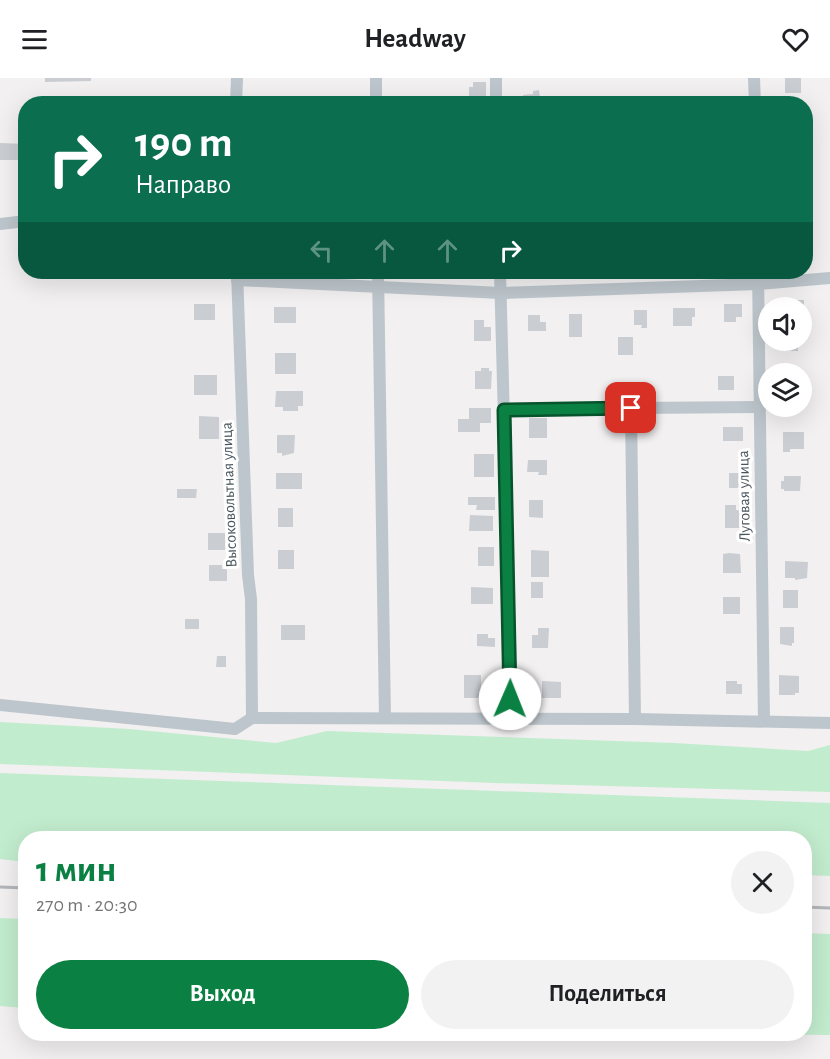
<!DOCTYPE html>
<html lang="ru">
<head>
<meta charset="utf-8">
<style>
	:root { --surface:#fff; --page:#f2f2f2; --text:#202124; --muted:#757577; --accent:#0b8043 }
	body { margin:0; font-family:"Alegreya Sans",sans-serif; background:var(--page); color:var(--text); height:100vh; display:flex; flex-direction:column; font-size:22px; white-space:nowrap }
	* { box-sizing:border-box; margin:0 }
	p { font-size:20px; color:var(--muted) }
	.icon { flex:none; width:33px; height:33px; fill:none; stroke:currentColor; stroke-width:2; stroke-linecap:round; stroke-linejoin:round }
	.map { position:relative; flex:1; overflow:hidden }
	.sheet { position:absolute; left:18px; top:753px; width:794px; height:210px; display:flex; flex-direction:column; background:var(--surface); border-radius:24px; box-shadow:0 6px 24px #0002 }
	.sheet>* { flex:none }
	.hud { position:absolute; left:18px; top:18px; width:795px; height:183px; border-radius:24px; box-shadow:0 6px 24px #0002; background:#0b6e4f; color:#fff; overflow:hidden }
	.controls { position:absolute; left:758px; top:219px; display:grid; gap:12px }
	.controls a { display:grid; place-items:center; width:54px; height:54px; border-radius:50%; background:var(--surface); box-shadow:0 6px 24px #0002; font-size:30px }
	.pin { position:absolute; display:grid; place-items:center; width:51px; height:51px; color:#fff; margin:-26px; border-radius:12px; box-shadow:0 3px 9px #0006 }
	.me { position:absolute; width:66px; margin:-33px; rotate:1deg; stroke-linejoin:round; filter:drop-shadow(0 0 4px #0008) }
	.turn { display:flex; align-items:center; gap:21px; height:126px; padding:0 18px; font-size:27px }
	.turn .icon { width:78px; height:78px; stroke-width:2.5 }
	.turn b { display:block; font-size:42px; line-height:51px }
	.lanes { display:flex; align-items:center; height:57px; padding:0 18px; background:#0003; justify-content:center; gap:30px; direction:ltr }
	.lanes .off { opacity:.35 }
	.round { display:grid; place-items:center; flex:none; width:63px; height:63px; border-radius:32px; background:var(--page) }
	.summary { display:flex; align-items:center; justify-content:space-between; height:102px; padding:0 18px }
	h1 { font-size:36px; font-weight:700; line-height:45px; color:var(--accent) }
	.action { display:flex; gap:12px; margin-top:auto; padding:12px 18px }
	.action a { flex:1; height:69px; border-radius:36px; background:var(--accent); color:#fff; font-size:24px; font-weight:700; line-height:69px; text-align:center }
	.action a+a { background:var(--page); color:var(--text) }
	header { display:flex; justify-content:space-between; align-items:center; height:78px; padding:0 18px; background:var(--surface); font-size:27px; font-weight:700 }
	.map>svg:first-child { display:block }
</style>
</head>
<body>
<header><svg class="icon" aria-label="menu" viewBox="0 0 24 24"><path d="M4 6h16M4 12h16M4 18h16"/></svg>Headway<svg class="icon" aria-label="heart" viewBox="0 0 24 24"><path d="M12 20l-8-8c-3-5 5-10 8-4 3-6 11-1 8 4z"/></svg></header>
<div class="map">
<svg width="830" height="981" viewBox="0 0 830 981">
	<rect width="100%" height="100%" fill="#f2f0f0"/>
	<!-- green -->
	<g fill="#c2ecce">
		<path d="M0,644l129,7 147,14 51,-12 347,12 134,8 22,-6v47l-335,-9 -495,-19z"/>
		<path d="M0,695l830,30v73l-26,-1v-37h-778l-1,24 -25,-3z"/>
		<path d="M0,840l25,1v89l-25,-2z"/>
		<path d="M804,855l26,1v101l-104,-1 -12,5 -92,-5h182z"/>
	</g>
	<!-- building -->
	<g fill="#caced2">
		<path d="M45,0h46v3l-46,1z"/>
		<rect x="785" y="0" width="16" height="15"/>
		<path d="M473,4h13v21h-17v-16h4z"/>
		<path d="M539,12l2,14h-17l-1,-9 10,-1v-3z"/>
		<path d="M0,65l26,1v16h-26z"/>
		<path d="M786,222h18v16h-3v-8h-15z"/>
		<rect x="194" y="226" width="21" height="16"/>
		<path d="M724,226h18v13h-6v5h-12z"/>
		<rect x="274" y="229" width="22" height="16"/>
		<path d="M673,230h22v9h-3v9h-19z"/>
		<path d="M634,232h13v18h-6l1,-3h-8z"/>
		<rect x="569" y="236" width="13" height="23"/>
		<path d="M528,237h12v7h6v9h-18z"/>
		<path d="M474,242h10v7h7v14h-17z"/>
		<rect x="618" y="259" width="15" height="18"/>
		<path d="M779,262h19v11h-14v-4h-5z"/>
		<rect x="275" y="275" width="21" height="21"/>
		<path d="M481,290h8v3h3l-1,18h-16v-18h6z"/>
		<rect x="194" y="297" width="23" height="20"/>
		<rect x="718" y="298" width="16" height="14"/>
		<path d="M276,313h27v15h-5v5h-15v-4h-8z"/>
		<path d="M469,330h22v15h-11v9h-22v-13h11z"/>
		<path d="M199,338l20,1v22h-20z"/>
		<rect x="529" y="340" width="18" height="20"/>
		<rect x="723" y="349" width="20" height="14"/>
		<path d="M783,354h21v17h-14v3h-7z"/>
		<path d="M277,357h18l-1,18 -12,3v-3h-5z"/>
		<rect x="474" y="376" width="20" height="23"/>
		<path d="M528,382h19v15h-9l1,-3h-12z"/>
		<rect x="276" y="395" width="26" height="16"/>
		<rect x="729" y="395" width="14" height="15"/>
		<path d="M784,398h17l-1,15h-16v-2h-3v-8h3z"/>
		<path d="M177,411h20l-1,9h-19z"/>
		<path d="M468,419h27v13h-19l1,-5h-9z"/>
		<path d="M529,422h14v18l-14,-1z"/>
		<path d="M725,427h11v5h9l-1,18h-19z"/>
		<rect x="278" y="430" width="15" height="19"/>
		<path d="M470,437l23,1v15h-24z"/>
		<rect x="208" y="455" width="17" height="17"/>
		<rect x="478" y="469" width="16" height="19"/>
		<rect x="278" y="472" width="16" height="19"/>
		<path d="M531,472l18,1v26h-18z"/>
		<path d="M729,475l11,1 1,19h-18v-19z"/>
		<path d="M785,483l23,1 -1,16 -12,2v-2h-10z"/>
		<path d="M209,487h13v4h5v12h-18z"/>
		<rect x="531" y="504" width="12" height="16"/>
		<path d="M471,509l22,1v16h-22z"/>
		<rect x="783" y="512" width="15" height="18"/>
		<rect x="723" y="519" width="17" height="17"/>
		<rect x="185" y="541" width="14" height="10"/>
		<rect x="281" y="547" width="24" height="15"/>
		<path d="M780,549h14v16h-2v3l-12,-2z"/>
		<path d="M538,550h11l-1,20h-16v-13h6z"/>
		<path d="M477,556h11v4h7v9l-18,-1z"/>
		<path d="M217,578h9v11h-10z"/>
		<rect x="464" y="597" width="17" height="23"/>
		<path d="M779,597l20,1v17h-4v2h-16z"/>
		<path d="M542,603l19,1v16h-19z"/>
		<path d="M726,603h11v3h5v10h-16z"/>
	</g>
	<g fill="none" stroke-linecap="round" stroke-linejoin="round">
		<!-- minor -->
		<g stroke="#bdc6cc" stroke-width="12">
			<path d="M376,0v26"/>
			<path d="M496,0v26"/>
			<path d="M754,0l1,26"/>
			<path d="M236,26l1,-26"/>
			<path d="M0,146l26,-3"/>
			<path d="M237,194l11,303 3,24 1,119"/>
			<path d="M378,194l7,446"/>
			<path d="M500,194l11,408 -2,38"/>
			<path d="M758,194l6,449"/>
			<path d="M237,202l264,13 257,-9 72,-6"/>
			<path d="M631,330l4,311"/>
			<path d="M504,331l256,-2"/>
			<path d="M0,627l235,24 17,-11 383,1 195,4"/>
		</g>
		<!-- rail -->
		<g stroke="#b3b6ba" stroke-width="3">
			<path d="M0,809l26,1"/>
			<path d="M804,829l26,1"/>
		</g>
	</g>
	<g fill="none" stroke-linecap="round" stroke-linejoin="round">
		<!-- route casing -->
		<g stroke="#07532c" stroke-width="15">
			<path id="route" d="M510,621l-6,-289 127,-2"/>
		</g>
		<!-- route -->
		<use href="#route" stroke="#0b8043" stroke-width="10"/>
	</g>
	<g text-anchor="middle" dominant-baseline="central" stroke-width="6" stroke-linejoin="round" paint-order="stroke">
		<!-- street labels -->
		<g font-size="16" fill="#49555c" stroke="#fff">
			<text transform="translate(229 417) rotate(-92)">Высоковольтная улица</text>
			<text transform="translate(744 418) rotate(-91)">Луговая улица</text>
		</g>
	</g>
</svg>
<div class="controls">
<a><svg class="icon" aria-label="sound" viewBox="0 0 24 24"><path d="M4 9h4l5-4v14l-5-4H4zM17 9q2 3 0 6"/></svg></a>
<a><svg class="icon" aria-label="layers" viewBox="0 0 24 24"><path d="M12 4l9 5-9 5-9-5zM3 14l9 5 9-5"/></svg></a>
</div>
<div class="pin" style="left:631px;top:330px;background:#d93025"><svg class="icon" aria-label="arrive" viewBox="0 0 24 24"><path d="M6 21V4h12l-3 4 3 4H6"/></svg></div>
<svg class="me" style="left:510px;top:621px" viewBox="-20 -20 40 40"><circle r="19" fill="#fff"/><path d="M0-13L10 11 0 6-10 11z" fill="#0b8043"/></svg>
<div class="hud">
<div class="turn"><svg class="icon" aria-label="right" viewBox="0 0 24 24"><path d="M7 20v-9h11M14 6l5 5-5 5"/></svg><div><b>190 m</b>Направо</div></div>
<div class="lanes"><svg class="icon off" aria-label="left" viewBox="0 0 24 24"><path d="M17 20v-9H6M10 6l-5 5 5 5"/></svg><svg class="icon off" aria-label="ahead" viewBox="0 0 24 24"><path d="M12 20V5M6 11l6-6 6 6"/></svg><svg class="icon off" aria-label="ahead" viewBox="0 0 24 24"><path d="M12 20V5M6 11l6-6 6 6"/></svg><svg class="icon" aria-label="right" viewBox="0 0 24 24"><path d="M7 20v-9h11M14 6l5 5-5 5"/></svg></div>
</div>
<section class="sheet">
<div class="summary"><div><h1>1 мин</h1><p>270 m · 20:30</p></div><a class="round"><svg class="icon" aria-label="close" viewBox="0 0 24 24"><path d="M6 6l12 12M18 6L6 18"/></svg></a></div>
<div class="action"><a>Выход</a><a>Поделиться</a></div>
</section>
</div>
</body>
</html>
